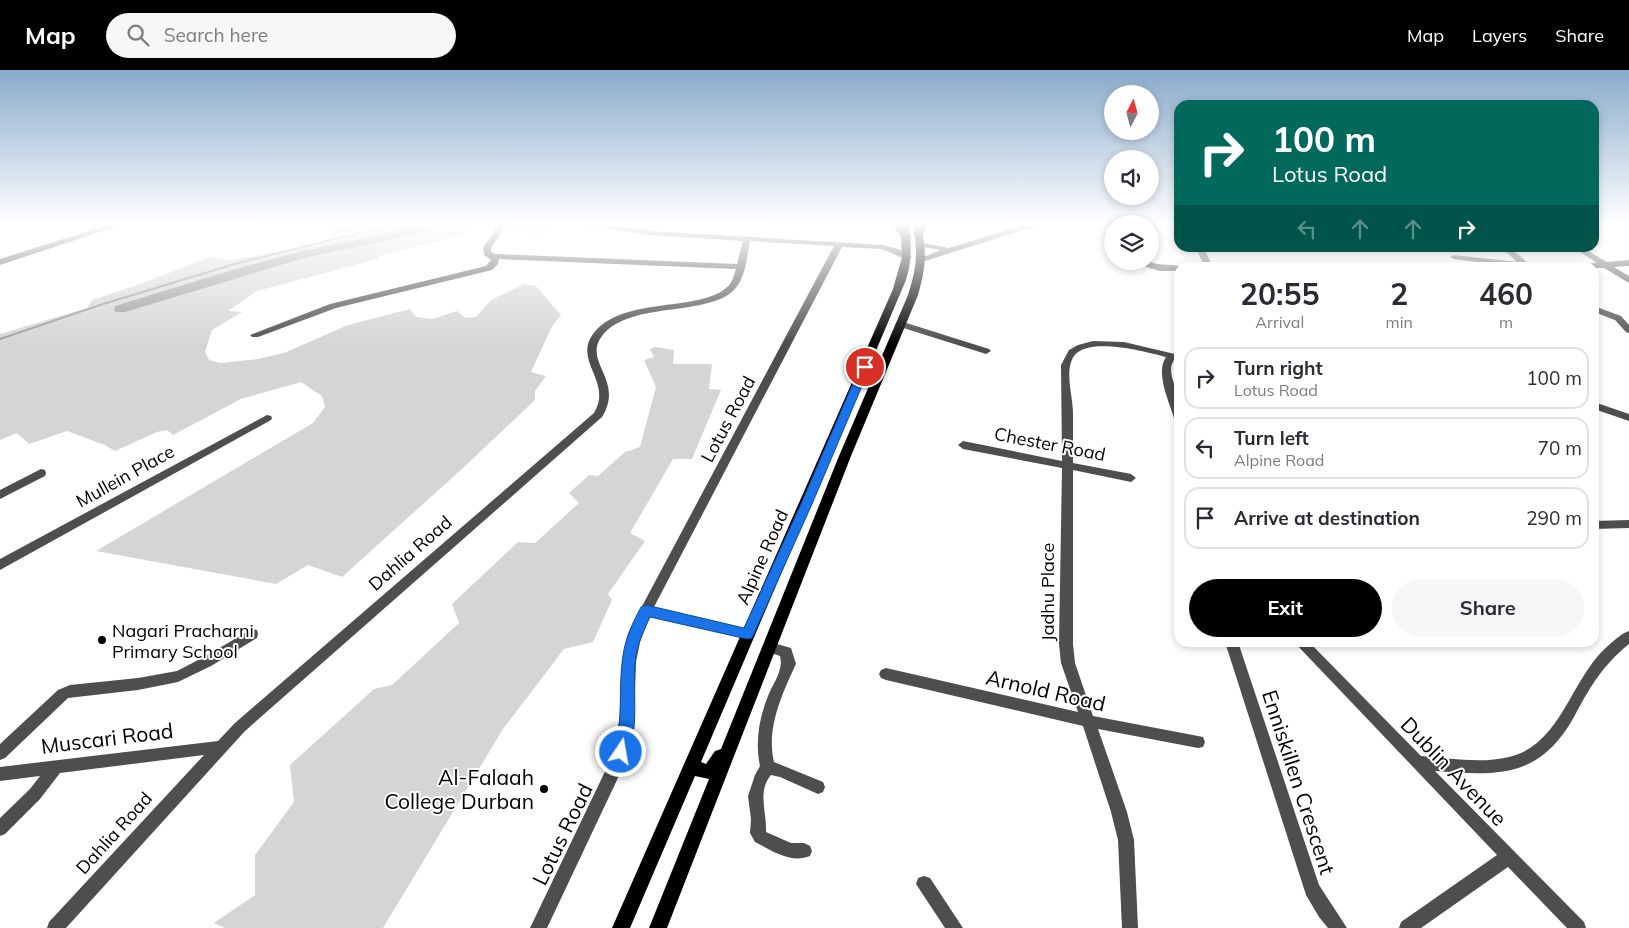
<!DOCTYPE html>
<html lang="en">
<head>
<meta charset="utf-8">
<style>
	:root { --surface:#fff; --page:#f7f7f7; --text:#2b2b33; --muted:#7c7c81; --line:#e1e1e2; --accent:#000 }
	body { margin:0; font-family:Mulish,sans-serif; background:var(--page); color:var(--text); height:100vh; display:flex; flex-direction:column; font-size:19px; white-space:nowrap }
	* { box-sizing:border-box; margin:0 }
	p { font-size:16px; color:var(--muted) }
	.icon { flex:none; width:28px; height:28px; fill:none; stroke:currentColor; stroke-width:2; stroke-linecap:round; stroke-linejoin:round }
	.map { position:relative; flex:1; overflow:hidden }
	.sheet { position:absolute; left:1174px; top:192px; width:425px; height:385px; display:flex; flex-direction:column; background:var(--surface); border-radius:15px; box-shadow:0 2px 8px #0003 }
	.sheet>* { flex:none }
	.guide { position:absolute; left:1174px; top:30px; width:425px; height:152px; border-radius:15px; box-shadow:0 2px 8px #0003; background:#00695c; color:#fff; overflow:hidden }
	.needle { width:32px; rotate:6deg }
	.controls { position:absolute; left:1104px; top:15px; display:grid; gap:10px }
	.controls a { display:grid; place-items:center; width:55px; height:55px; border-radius:50%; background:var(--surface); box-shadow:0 2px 8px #0003; font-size:25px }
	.pin { position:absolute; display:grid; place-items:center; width:42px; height:42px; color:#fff; margin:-21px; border:2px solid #fff; border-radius:50%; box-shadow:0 1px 5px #0007 }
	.me { position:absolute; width:55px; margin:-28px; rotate:12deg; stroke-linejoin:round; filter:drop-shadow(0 0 4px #0008) }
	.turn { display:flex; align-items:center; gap:18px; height:105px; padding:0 15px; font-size:22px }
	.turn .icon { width:65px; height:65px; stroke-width:2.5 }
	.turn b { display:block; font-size:35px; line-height:42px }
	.lanes { display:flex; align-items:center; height:48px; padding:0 15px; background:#0003; justify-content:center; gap:25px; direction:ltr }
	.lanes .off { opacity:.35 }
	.eta { display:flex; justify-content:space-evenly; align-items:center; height:85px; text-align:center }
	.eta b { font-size:30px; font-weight:700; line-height:35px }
	.primary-button { display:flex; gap:10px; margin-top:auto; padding:10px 15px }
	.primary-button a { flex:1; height:58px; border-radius:30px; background:var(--accent); color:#fff; font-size:20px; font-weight:700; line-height:58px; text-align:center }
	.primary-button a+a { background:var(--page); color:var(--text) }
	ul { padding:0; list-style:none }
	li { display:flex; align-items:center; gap:15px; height:62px; margin:0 10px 8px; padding:0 5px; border:2px solid var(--line); border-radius:15px }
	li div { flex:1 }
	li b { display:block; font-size:19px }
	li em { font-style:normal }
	header { display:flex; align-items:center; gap:30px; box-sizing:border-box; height:70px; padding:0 25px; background:var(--accent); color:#fff }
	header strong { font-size:24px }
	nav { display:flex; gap:28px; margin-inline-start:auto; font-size:18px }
	.search { width:350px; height:45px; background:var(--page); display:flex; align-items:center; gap:12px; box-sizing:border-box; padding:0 18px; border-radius:28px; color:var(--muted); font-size:19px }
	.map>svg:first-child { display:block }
</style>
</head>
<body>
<header>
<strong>Map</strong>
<div class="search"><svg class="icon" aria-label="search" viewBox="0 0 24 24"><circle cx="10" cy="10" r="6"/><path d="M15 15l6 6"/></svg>Search here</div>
<nav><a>Map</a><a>Layers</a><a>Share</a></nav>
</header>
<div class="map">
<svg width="1629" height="858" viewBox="0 0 1629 858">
	<rect width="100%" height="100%" fill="#fff"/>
	<!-- green -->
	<g fill="#d5d5d5">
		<path d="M395,154h89l-25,12 -81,20 -1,3 -120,32 -29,20 14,1 -30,18 -7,22 4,8 11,3 38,-4 26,-6 64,-28 62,-16 6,8 16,2 25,-8 8,7 11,-1 15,-17 33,-16 12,2 25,29 -9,11 -21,46 15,4 -11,15v9l-72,68 -121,109 -34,-12 -32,19 -180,-33 217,-128 12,-16 -3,-11 -21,-14 -60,17 -68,36 -6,-5 -10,2 -42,19 -10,-6 -38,-14 -38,13 -12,-11 -17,7v-106l87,-26 5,-8 46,-15 72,-28 20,3 79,-13z"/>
		<path d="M515,154h37l-7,10 -36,-3z"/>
		<path d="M656,277l18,3 -1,14h39l-3,25 12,1 -29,69h-19l-43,74 15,8 -37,53 4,6 -19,42 -29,7 -61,80 -120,199h-158l-11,-5 41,-28v-40l39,-53 -4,-37 84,-76 18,-4 67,-62 -7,-19 66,-62 17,1 44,-40 -10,-10 20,-18 9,1 27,-24 15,-5 16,-60 -12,-27 10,-3 -4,-8z"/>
	</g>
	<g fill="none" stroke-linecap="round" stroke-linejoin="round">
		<!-- stream -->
		<path stroke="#9c9c9c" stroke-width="2" d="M0,269l103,-35 135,-41 157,-39"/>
		<!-- river -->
		<path fill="#9c9c9c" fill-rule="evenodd" d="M423,154h16l-17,9 -118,25 -179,54h-10l-1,-3 1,-3 117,-36 66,-18 117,-24z"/>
	</g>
	<!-- building -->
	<path fill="#bebebe" d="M328,154h41v3l-37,9z"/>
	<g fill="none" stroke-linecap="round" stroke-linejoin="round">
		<!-- minor -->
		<g fill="#4e4e4e" fill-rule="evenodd">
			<path d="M111,154h13l-124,41v-6z"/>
			<path d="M499,154h8l-16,24v4l4,2 242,10 6,-23 -92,-6 -75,-11h26l49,7 232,14 18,5 11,7 -4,2h-3l-23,-10 -40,-2 -188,360 93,22 5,1 1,4 -1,4 -5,1 -97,-23 -10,26 -4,20 -2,55 -9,42 -8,21 -70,148h-17l81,-169 9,-42 1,-44 3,-18 16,-45 194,-364 -84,-5c-3,15 -4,32 -12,44 -22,34 -108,14 -136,51 -20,26 23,44 0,81l-357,314 -179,197h-19l2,-6 155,-167 -144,18 -20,26 -35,35 -5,2v-18l30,-29 10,-13 -40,5v-14l218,-26 17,-18 359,-310c19,-31 -21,-52 -1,-79 30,-40 113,-20 137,-50 3,-4 4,-10 6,-15l-237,-10 -1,5 -6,6 -156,38 -78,29h-6l-2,-2 80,-31 156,-38 5,-6 -7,-5 -1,-7z"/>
			<path d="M1027,154h15l-117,37h-6l-1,-2 23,-9 -23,-4v-4l31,6z"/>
			<path d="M1196,178h8l9,20h-8z"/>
			<path d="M1502,178h8l18,15 27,5h-31l-70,-9 -4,-2 4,-2 63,7z"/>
			<path d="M1574,178h9l24,14 22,-2v6l-15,1 15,9v7l-25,-15h-38l4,-3 27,-2z"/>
			<path d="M1150,189l3,4c9,3 22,0 30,5h-4v3h-19l-14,-4 -2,-6h6z"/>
			<path d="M1594,236l27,10 8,9v8l-3,-1 -11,-12 -21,-8z"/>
			<path d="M900,251l89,28 2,2 -5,3 -3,-1 -86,-27 -2,-2z"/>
			<path d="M1093,271l31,1 55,13v6l-5,-1c-8,12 3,27 5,40 1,7 0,14 0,21l-5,-3c-5,-17 -19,-45 -8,-61 -19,-5 -78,-21 -92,-1 -10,15 -1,40 -1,57 0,17 0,33 0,50l58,11 5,4 -5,4 -58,-12v174l2,19 18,53 105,20 5,1 2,5 -2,5 -5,1 -100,-19 29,83 7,28 4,88h-16l-4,-88 -7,-28 -28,-86 -197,-46 -5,-2 -2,-4 2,-4 5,-2 192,44 -17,-49 -2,-19 3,-176 -99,-19 -5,-4 5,-4 99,20 -1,-96 8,-15 9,-5z"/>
			<path d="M1594,332l35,12v7l-35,-12z"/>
			<path d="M267,345l4,1 1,2 -1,2 -271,150v-11z"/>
			<path d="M41,399l4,1 1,3 -1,3 -45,23v-9z"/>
			<path d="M1629,450v8l-35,1v-8z"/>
			<path d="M252,559l5,1 1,4 -1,4 -46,28 -33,16 -40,8 -70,8 -63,60 -5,2v-16l58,-54 12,-5 68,-7 39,-7 25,-13z"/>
			<path d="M1629,561v13c-27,22 -39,43 -55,73 -34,61 -76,59 -139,54l149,151 2,6h-19l-59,-61 -87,61h-22l2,-6 96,-67 -203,-213h15l112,114c29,2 59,8 88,1 53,-12 62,-81 101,-113 6,-5 12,-11 19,-13z"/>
			<path d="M770,572l21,6 5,16c-14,30 -30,64 -22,98l49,20 2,5 -2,5 -5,2 -38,-17 -9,-2c-14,16 -4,38 -5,57l25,11h13l6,3 2,5 -2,5c-19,8 -39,-6 -55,-14l-5,-9 1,-14 -3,-23 7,-21 5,-9c-5,-23 -1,-48 8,-70 5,-13 16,-26 12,-40l-15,-5 -2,-4 2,-4z"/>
			<path d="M1225,572h13l81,243 28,43h-19l-9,-11 -13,-22z"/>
			<path d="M924,806l6,2 33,50h-18l-29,-44 2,-6z"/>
		</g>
		<!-- major -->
		<path fill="#000" fill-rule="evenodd" d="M900,154h8c4,20 4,37 -2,56l-205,482 5,2 9,-13 6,-2 118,-293 69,-161c9,-29 10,-41 5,-71h8c6,30 5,42 -3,71l-67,161 -184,472h-18l60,-149 -14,-3 -65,152h-18l281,-639 9,-32z"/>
		<!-- highway -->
		<g fill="#000" fill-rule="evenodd">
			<path d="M891,154h11l10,13 -5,3 -4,-1z"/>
			<path d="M919,154h11l-8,10h-8l-1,-2z"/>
		</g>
	</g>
	<!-- sky -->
	<linearGradient id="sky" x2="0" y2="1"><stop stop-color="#89aaca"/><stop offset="0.56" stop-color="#fff"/><stop offset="1" stop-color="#fff" stop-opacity="0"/></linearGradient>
	<rect width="1629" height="275" fill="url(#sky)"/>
	<!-- route -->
	<path fill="#1a73e8" stroke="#114b97" d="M865,294l5,3 -58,137 -60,134 -5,1 -97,-22c-7,15 -14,30 -15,47 -2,31 4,64 -8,93l-6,2 -5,-2c-4,-9 2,-21 3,-30 3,-29 -1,-61 8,-89 3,-10 9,-21 14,-31l5,-2 98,23 57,-124 59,-137z"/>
	<!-- markers -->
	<g fill="#000" stroke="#fff" stroke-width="2">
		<circle cx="102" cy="570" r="5"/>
		<circle cx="544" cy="719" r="5"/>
	</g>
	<g text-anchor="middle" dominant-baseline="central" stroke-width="4" stroke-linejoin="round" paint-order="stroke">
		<!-- street labels -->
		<g font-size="18" fill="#000" stroke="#fff">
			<text transform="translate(728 349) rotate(-62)">Lotus Road</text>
			<text transform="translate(1050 374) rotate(11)">Chester Road</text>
			<text transform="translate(125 406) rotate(-29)">Mullein Place</text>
			<text transform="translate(410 483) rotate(-41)">Dahlia Road</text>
			<text transform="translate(762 487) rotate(-66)">Alpine Road</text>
			<text transform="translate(1047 522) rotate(-90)">Jadhu Place</text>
			<text transform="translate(114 763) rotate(-48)">Dahlia Road</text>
		</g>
		<!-- poi labels -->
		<g font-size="18" fill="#000" stroke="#fff" text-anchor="start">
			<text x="112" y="560">Nagari Pracharni<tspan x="112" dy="21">Primary School</tspan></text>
		</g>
		<!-- near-street labels -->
		<g font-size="21" fill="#000" stroke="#fff">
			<text transform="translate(1046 620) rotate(13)">Arnold Road</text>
			<text transform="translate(107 668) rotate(-7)">Muscari Road</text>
			<text transform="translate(1454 701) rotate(46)">Dublin Avenue</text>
			<text transform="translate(1299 712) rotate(72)">Enniskillen Crescent</text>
			<text transform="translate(562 764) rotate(-64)">Lotus Road</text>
		</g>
		<!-- near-poi labels -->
		<g font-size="21" fill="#000" stroke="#fff" text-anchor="end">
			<text x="534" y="707">Al-Falaah<tspan x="534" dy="24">College Durban</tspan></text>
		</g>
	</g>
</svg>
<div class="controls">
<a><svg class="needle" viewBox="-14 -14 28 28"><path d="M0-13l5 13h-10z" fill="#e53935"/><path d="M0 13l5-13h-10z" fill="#7c7c81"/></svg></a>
<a><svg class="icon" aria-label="sound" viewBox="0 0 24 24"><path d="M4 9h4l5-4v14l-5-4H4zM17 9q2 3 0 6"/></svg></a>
<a><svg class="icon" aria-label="layers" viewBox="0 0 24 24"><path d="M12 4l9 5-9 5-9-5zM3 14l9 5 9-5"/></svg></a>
</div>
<div class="pin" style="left:865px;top:297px;background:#d93025"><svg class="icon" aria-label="arrive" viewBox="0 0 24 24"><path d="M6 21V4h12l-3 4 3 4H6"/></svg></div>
<svg class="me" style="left:621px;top:682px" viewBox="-20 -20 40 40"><circle r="17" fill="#1a73e8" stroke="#fff" stroke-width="3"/><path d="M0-11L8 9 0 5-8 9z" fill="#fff"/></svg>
<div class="guide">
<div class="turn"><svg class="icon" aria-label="right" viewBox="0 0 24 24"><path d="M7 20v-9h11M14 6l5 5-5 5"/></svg><div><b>100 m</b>Lotus Road</div></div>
<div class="lanes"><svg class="icon off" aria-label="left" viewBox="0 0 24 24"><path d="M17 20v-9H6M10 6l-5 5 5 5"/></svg><svg class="icon off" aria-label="ahead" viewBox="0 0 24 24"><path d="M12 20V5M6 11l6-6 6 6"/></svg><svg class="icon off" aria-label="ahead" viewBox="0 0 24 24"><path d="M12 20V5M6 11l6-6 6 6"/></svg><svg class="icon" aria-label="right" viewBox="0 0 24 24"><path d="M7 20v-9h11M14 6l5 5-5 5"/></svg></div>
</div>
<section class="sheet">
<div class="eta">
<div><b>20:55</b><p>Arrival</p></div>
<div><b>2</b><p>min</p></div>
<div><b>460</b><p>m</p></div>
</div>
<ul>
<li><svg class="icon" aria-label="right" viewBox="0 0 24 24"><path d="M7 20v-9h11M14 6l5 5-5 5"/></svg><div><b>Turn right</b><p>Lotus Road</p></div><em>100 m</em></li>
<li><svg class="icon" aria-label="left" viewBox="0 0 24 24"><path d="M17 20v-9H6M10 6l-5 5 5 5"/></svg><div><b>Turn left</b><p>Alpine Road</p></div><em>70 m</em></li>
<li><svg class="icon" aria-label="arrive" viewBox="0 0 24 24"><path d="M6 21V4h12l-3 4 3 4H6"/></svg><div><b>Arrive at destination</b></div><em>290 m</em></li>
</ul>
<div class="primary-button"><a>Exit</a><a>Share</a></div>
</section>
</div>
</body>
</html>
